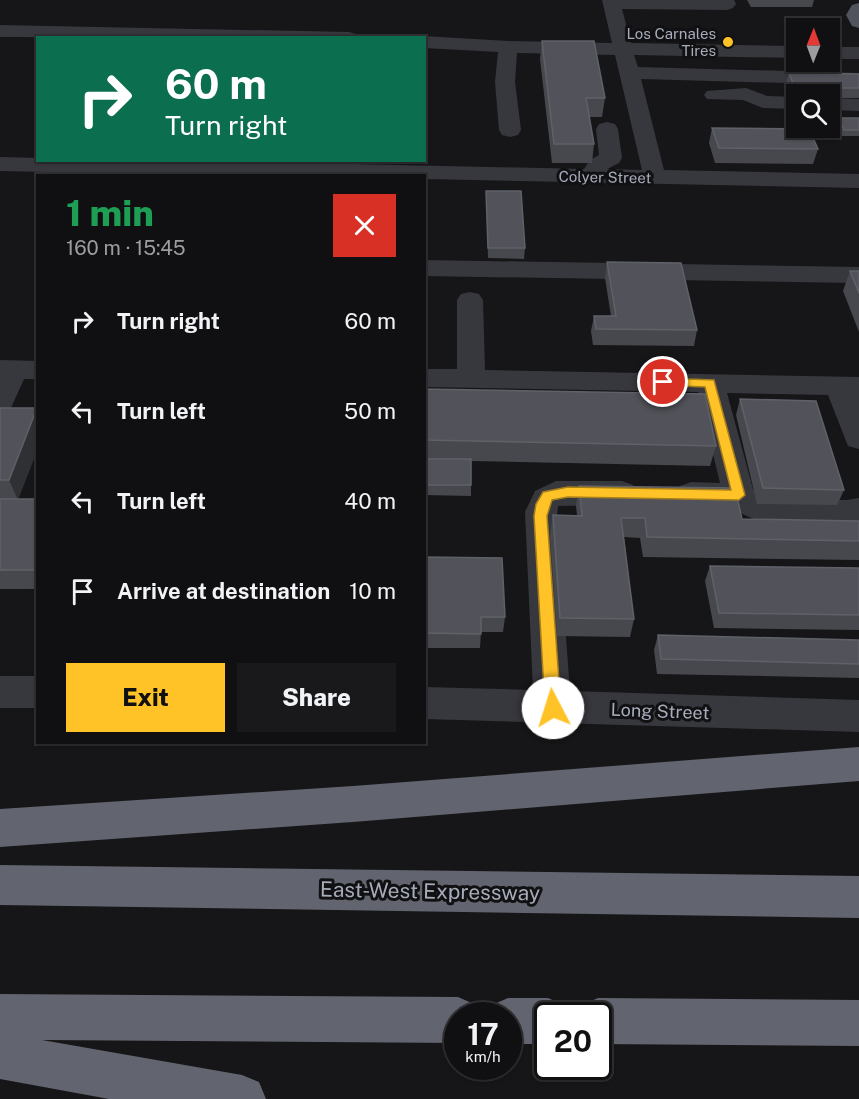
<!DOCTYPE html>
<html lang="en">
<head>
<meta charset="utf-8">
<style>
	:root { --surface:#101012; --page:#19191b; --text:#f1f3f6; --muted:#9c9d9f; --line:#303032; --accent:#ffc328 }
	body { margin:0; font-family:"Public Sans",sans-serif; background:var(--page); color:var(--text); height:100vh; display:flex; flex-direction:column; font-size:22px; white-space:nowrap }
	* { box-sizing:border-box; margin:0 }
	p { font-size:20px; color:var(--muted) }
	.icon { flex:none; width:33px; height:33px; fill:none; stroke:currentColor; stroke-width:2; stroke-linecap:round; stroke-linejoin:round }
	.map { position:relative; flex:1; overflow:hidden }
	.details { position:absolute; left:36px; top:174px; width:390px; height:570px; display:flex; flex-direction:column; background:var(--surface); border-radius:0px; box-shadow:0 2px 4px #0004,0 0 0 2px var(--line) }
	.details>* { flex:none }
	.top-card { position:absolute; left:36px; top:36px; width:390px; height:126px; border-radius:0px; box-shadow:0 2px 4px #0004,0 0 0 2px var(--line); background:#0b6e4f; color:#fff; overflow:hidden }
	.needle { width:39px; rotate:1deg }
	.controls { position:absolute; left:786px; top:18px; display:grid; gap:12px }
	.controls a { display:grid; place-items:center; width:54px; height:54px; border-radius:0px; background:var(--surface); box-shadow:0 2px 4px #0004,0 0 0 2px var(--line); font-size:30px }
	.speed { position:absolute; left:444px; top:1002px; display:flex; gap:12px; font-size:30px; font-weight:700; text-align:center }
	.speed>* { display:grid; place-content:center; width:78px; height:78px; border-radius:50%; background:var(--surface); box-shadow:0 2px 4px #0004,0 0 0 2px var(--line); line-height:1 }
	.speed small { font-size:15px; font-weight:400 }
	.speed .limit { border:3px solid #111; border-radius:9px; background:#fff; color:#111 }
	.pin { position:absolute; display:grid; place-items:center; width:51px; height:51px; color:#fff; margin:-26px; border:3px solid #fff; border-radius:50%; box-shadow:0 2px 6px #0007 }
	.me { position:absolute; width:66px; margin:-33px; rotate:355deg; stroke-linejoin:round; filter:drop-shadow(0 0 4px #0008) }
	.turn { display:flex; align-items:center; gap:21px; height:126px; padding:0 30px; font-size:27px }
	.turn .icon { width:78px; height:78px; stroke-width:2.5 }
	.turn b { display:block; font-size:42px; line-height:51px }
	.round { display:grid; place-items:center; flex:none; width:63px; height:63px; border-radius:0px; background:var(--page) }
	.headline { display:flex; align-items:center; justify-content:space-between; height:102px; padding:0 30px }
	h1 { font-size:36px; font-weight:800; line-height:45px; color:#1e9e55 }
	.button { display:flex; gap:12px; margin-top:auto; padding:12px 30px }
	.button a { flex:1; height:69px; border-radius:0px; background:var(--accent); color:#111; font-size:24px; font-weight:800; line-height:69px; text-align:center }
	.button a+a { background:var(--page); color:var(--text) }
	ul { padding:0; list-style:none }
	li { display:flex; align-items:center; gap:18px; height:90px; padding:0 30px }
	li div { flex:1 }
	li b { display:block; font-size:22px }
	li em { font-style:normal }
	.map>svg:first-child { display:block }
</style>
</head>
<body>
<div class="map">
<svg width="859" height="1099" viewBox="0 0 859 1099">
	<rect width="100%" height="100%" fill="#161618"/>
	<g fill="none" stroke-linecap="round" stroke-linejoin="round">
		<!-- minor -->
		<g fill="#37373e" fill-rule="evenodd">
			<path d="M602,0h132l2,4 -3,4 -6,2 -105,-1 9,34 165,3v12l-162,-3 4,12 221,6v12l-218,-6 23,91 195,4v14l-435,-9v-3h-188l-236,-5v-14l38,1v2h130l416,9 6,-9 9,-5 -3,-26 3,-5 8,-2 8,2 3,5 4,29 -3,5 -12,6 35,1 -27,-115 -98,-2 -2,29 6,48 -3,5 -8,2 -8,-2 -3,-5 -4,-48 3,-30 -74,-4v-10h-5l5,-2 84,5 104,2z"/>
			<path d="M0,25l349,7 7,2 2,4 -358,-1z"/>
			<rect x="830" y="47" width="29" height="12"/>
			<path d="M746,88l21,8 29,1v12l-33,-1 -20,-8 -36,-1 -3,-4 3,-4z"/>
			<path d="M830,98l29,1v12l-29,-1z"/>
			<path d="M424,260l435,7v16l-435,-7z"/>
			<path d="M470,292l9,2 4,6 2,70 374,7v72l-11,-3 -20,-51 -101,-2 26,96 12,10 82,1 12,-2v24l-12,2c-37,-1 -86,8 -116,-18h-40l-11,-4 -5,-8 5,-8 11,-4 29,1 -22,-91 -274,-5v-18h33v-69l4,-6z"/>
			<path d="M0,360l38,1v18h-14l-14,31 -10,3z"/>
			<path d="M556,481h66l11,4 5,8 -5,8 -11,4 -64,1 -1,10 13,175 289,9v32l-435,-13v-32l109,3 -8,-178 10,-21z"/>
			<rect x="0" y="676" width="38" height="32"/>
		</g>
		<!-- major -->
		<path fill="#52545d" fill-rule="evenodd" d="M859,3v25l-7,-2 -6,-11 6,-10z"/>
		<!-- highway -->
		<g fill="#62656f" fill-rule="evenodd">
			<path d="M859,747v34l-506,41 -353,25v-38l353,-23z"/>
			<path d="M0,865l859,11v42l-859,-13z"/>
			<path d="M0,994l458,3 16,7 5,12h-21v27l-416,-3 200,35 17,7 7,17h-157l-109,-20z"/>
			<path d="M508,998h40l16,7 5,11h-21v28h-40v-28h-21l5,-11z"/>
			<path d="M598,998l261,2v46l-261,-2v-28h-21l5,-11z"/>
		</g>
	</g>
	<!-- wall -->
	<g fill="#47484e">
		<path d="M747,0h67l-2,7h-61z"/>
		<path d="M542,41l63,57 -3,19h-13l5,27 -2,19h-40l-12,-104z"/>
		<path d="M789,73l70,1v24h-29v-4h-34v4h-3l-7,-15z"/>
		<path d="M838,118h21v18h-17l-6,-13z"/>
		<path d="M712,128l106,21 -5,15 -98,-1 -6,-20z"/>
		<path d="M486,191l39,57 -1,11 -36,-1z"/>
		<path d="M607,262l90,68 -3,16 -101,-1 -2,-14 3,-15h17l-6,-38z"/>
		<path d="M850,271h9v61l-16,-41z"/>
		<path d="M424,389l292,57 -6,20 -239,-5v35l-47,-1z"/>
		<path d="M740,399l104,91 -7,15 -80,-1 -21,-89z"/>
		<path d="M0,408l38,1v39l-20,51h20v90h-38z"/>
		<path d="M579,486l163,33 117,2v39l-216,-3 -3,-19 -16,-1 10,82 -4,18 -73,-1 -7,-101 3,-20h24l-1,-9z"/>
		<path d="M424,557l81,60 -2,15h-22l-1,16h-56z"/>
		<path d="M710,566l149,2v62l-145,-2 -9,-47z"/>
		<path d="M658,635l201,5v38l-202,-4 -3,-24z"/>
	</g>
	<!-- shaded-wall -->
	<path fill="#2f3034" d="M37,408l1,40 -20,52 -9,-20z"/>
	<!-- building -->
	<g fill="#52535a" stroke="#5f6169" stroke-width="1.5">
		<path d="M542,41h52l11,57h-19l8,46h-40z"/>
		<path d="M789,73l70,1v14h-64z"/>
		<path d="M838,118h21v12h-15z"/>
		<path d="M712,128l97,1 9,20 -99,-1z"/>
		<path d="M486,191h35l4,57h-37z"/>
		<path d="M607,262l74,1 16,67 -101,-1 -2,-13h22z"/>
		<path d="M850,271h9v22z"/>
		<path d="M424,389l281,5 11,52 -292,-6z"/>
		<path d="M740,399l76,2 28,89 -81,-2z"/>
		<path d="M0,408h37l-28,72h-9z"/>
		<rect x="424" y="459" width="47" height="26"/>
		<path d="M579,486l156,2 7,31 117,2v20l-212,-4 -2,-19h-24l13,101 -74,-1 -7,-103 29,1z"/>
		<rect x="0" y="499" width="38" height="71"/>
		<path d="M424,557l78,1 3,59h-24v17l-57,-1z"/>
		<path d="M710,566l149,2v47l-140,-2z"/>
		<path d="M658,635l201,5v24l-198,-5z"/>
	</g>
	<!-- route -->
	<path fill="#ffc328" stroke="#a67f1a" stroke-width="1.5" d="M663,378l51,2 31,115 -6,5 -171,-3 -16,3 -5,16 14,192 -3,5 -5,2 -6,-2 -2,-5 -11,-192 2,-12 7,-12 25,-5 163,3 -26,-103 -46,-2 -2,-3z"/>
	<!-- markers -->
	<circle fill="#ffc328" stroke="#111113" stroke-width="2" cx="728" cy="42" r="6"/>
	<g text-anchor="middle" dominant-baseline="central" stroke-width="6" stroke-linejoin="round" paint-order="stroke">
		<!-- far-poi labels -->
		<g font-size="15" fill="#a7acba" stroke="#111113" text-anchor="end">
			<text x="716" y="33">Los Carnales<tspan x="716" dy="17">Tires</tspan></text>
		</g>
		<!-- far-street labels -->
		<g font-size="15" fill="#a7acba" stroke="#111113">
			<text transform="translate(605 177) rotate(1)">Colyer Street</text>
		</g>
		<!-- street labels -->
		<g font-size="18" fill="#a7acba" stroke="#111113">
			<text transform="translate(660 711) rotate(2)">Long Street</text>
		</g>
		<!-- near-street labels -->
		<g font-size="21" fill="#a7acba" stroke="#111113">
			<text transform="translate(430 891) rotate(1)">East-West Expressway</text>
		</g>
	</g>
</svg>
<div class="controls">
<a><svg class="needle" viewBox="-14 -14 28 28"><path d="M0-13l5 13h-10z" fill="#e53935"/><path d="M0 13l5-13h-10z" fill="#9c9d9f"/></svg></a>
<a><svg class="icon" aria-label="search" viewBox="0 0 24 24"><circle cx="10" cy="10" r="6"/><path d="M15 15l6 6"/></svg></a>
</div>
<div class="speed"><div>17<small>km/h</small></div><div class="limit">20</div></div>
<div class="pin" style="left:663px;top:382px;background:#d93025"><svg class="icon" aria-label="arrive" viewBox="0 0 24 24"><path d="M6 21V4h12l-3 4 3 4H6"/></svg></div>
<svg class="me" style="left:553px;top:708px" viewBox="-20 -20 40 40"><circle r="19" fill="#fff"/><path d="M0-13L10 11 0 6-10 11z" fill="#ffc328"/></svg>
<div class="top-card">
<div class="turn"><svg class="icon" aria-label="right" viewBox="0 0 24 24"><path d="M7 20v-9h11M14 6l5 5-5 5"/></svg><div><b>60 m</b>Turn right</div></div>
</div>
<section class="details">
<div class="headline"><div><h1>1 min</h1><p>160 m · 15:45</p></div><a class="round" style="background:#d93025;color:#fff"><svg class="icon" aria-label="close" viewBox="0 0 24 24"><path d="M6 6l12 12M18 6L6 18"/></svg></a></div>
<ul>
<li><svg class="icon" aria-label="right" viewBox="0 0 24 24"><path d="M7 20v-9h11M14 6l5 5-5 5"/></svg><div><b>Turn right</b></div><em>60 m</em></li>
<li><svg class="icon" aria-label="left" viewBox="0 0 24 24"><path d="M17 20v-9H6M10 6l-5 5 5 5"/></svg><div><b>Turn left</b></div><em>50 m</em></li>
<li><svg class="icon" aria-label="left" viewBox="0 0 24 24"><path d="M17 20v-9H6M10 6l-5 5 5 5"/></svg><div><b>Turn left</b></div><em>40 m</em></li>
<li><svg class="icon" aria-label="arrive" viewBox="0 0 24 24"><path d="M6 21V4h12l-3 4 3 4H6"/></svg><div><b>Arrive at destination</b></div><em>10 m</em></li>
</ul>
<div class="button"><a>Exit</a><a>Share</a></div>
</section>
</div>
</body>
</html>
